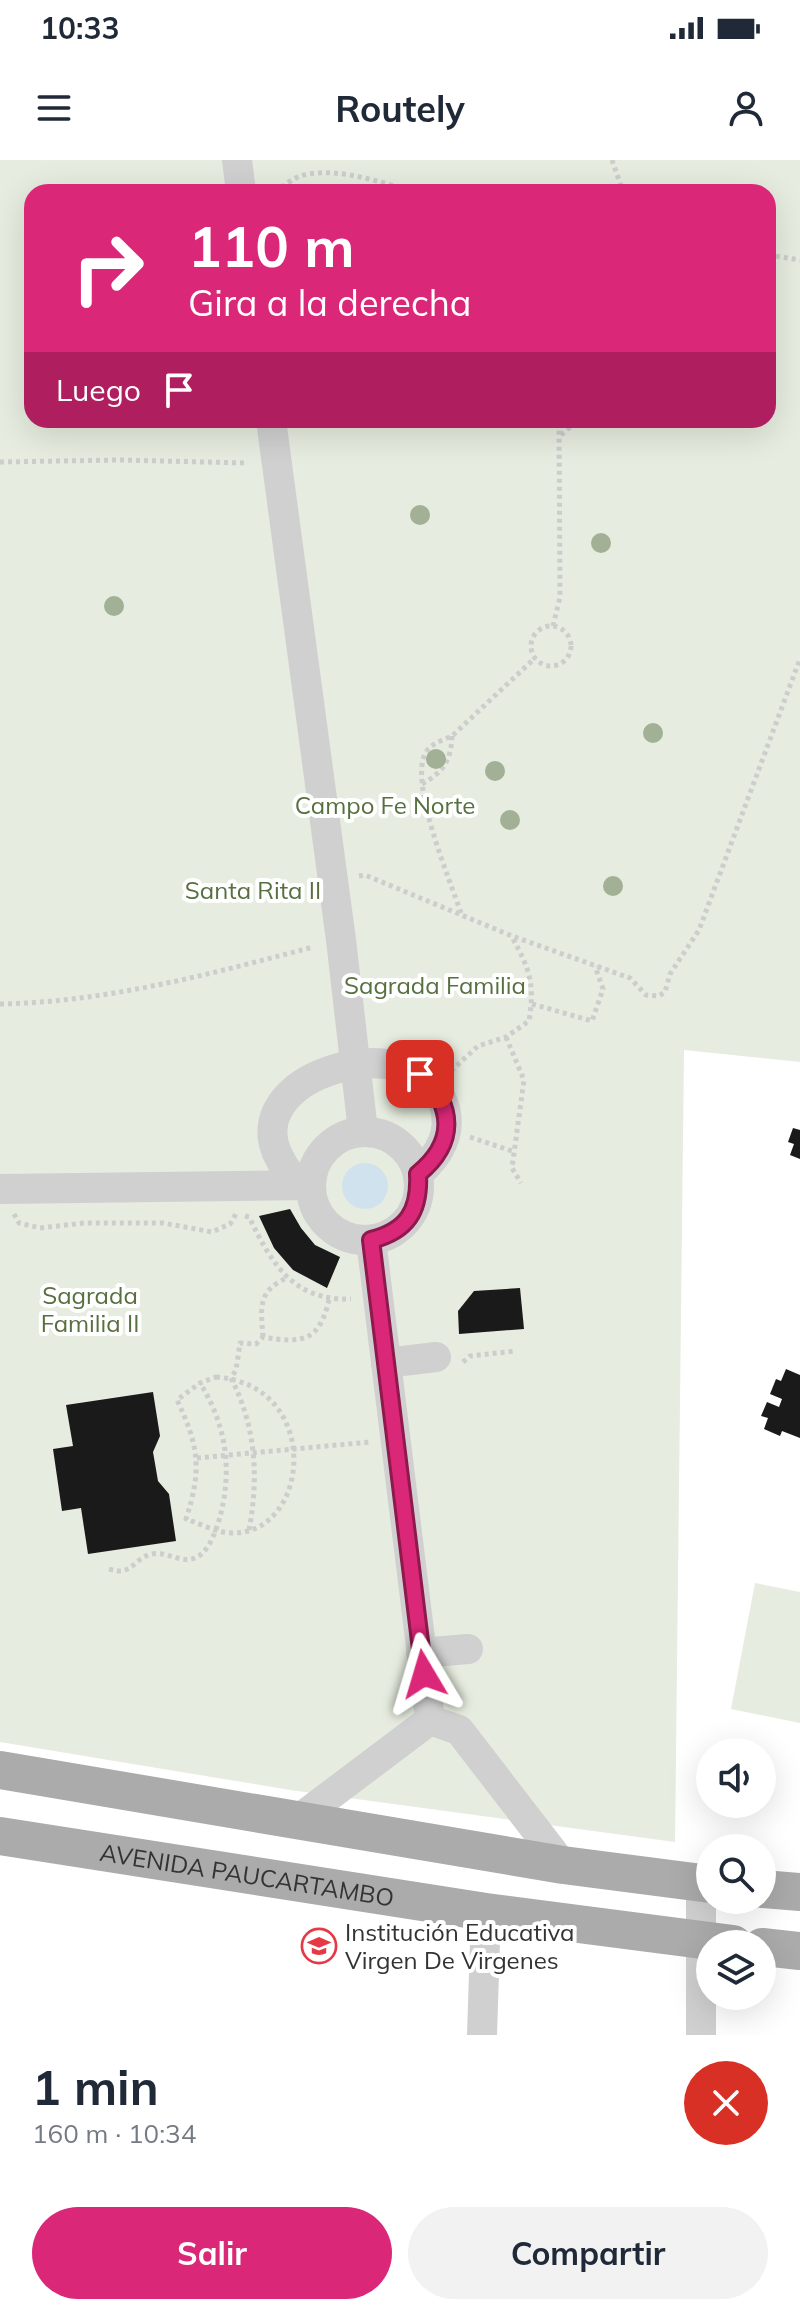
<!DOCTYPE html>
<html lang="es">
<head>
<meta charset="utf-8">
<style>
	:root { --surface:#fff; --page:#f2f2f3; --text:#1f2937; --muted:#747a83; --accent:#db2777 }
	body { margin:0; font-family:Mulish,sans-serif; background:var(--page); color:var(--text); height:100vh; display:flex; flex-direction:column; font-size:30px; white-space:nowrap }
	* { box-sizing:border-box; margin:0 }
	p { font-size:26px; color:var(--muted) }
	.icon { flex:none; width:44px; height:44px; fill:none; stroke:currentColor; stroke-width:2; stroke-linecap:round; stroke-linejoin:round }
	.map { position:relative; height:1875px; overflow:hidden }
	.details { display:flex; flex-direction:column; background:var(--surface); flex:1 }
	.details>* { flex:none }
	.banner { position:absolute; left:24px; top:24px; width:752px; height:244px; border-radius:24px; box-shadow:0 8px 32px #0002; background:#db2777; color:#fff; overflow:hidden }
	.controls { position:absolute; left:696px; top:1578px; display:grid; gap:16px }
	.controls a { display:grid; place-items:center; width:80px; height:80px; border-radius:50%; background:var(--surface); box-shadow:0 8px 32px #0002; font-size:40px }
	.pin { position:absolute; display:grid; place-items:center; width:68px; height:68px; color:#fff; margin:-34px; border-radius:16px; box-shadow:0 4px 12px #0006 }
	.me { position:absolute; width:88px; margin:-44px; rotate:353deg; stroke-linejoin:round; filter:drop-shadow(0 0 6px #0008) }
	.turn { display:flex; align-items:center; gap:28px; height:168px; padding:0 32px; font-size:36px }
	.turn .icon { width:104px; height:104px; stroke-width:2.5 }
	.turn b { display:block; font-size:56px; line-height:68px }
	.then { display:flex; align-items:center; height:76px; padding:0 32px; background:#0003; gap:16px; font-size:30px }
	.round { display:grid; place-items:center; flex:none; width:84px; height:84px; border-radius:42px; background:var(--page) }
	.headline { display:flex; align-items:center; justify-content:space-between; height:136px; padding:0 32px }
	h1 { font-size:48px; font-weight:700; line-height:60px }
	.action { display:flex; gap:16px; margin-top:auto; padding:16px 32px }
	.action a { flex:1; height:92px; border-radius:48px; background:var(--accent); color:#fff; font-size:32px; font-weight:700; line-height:92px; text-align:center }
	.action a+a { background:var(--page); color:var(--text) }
	.status { display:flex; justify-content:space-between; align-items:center; height:56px; padding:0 40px; background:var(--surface); direction:ltr }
	.status svg { height:22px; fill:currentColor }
	header { display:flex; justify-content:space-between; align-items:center; height:104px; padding:0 32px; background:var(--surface); font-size:36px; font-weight:700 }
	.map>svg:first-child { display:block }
</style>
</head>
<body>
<div class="status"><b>10:33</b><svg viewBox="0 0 49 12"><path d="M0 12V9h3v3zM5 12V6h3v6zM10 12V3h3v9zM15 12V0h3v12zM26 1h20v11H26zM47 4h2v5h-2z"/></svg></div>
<header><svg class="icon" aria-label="menu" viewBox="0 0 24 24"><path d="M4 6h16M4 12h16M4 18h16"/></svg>Routely<svg class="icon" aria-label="person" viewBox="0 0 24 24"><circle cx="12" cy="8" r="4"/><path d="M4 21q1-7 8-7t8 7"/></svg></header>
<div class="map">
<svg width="800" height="1875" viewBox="0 0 800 1875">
	<rect width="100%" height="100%" fill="#fff"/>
	<!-- green -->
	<g fill="#e6ecdf" fill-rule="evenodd">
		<path d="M0,0h800v902l-116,-12 -9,792 -385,-52 -290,-48zM32,32h736v228h-736z"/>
		<path d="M755,1423l45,9v131l-69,-14z"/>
	</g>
	<!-- water -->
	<circle fill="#cfe2ee" cx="365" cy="1026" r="23"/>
	<!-- building -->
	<g fill="#1a1a1a">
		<path d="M793,968l7,2v29l-10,-4 4,-11 -6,-2z"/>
		<path d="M290,1049l11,19 14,17 25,12 -13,31 -34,-18 -19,-22 -15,-32z"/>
		<path d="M520,1128l4,41 -65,5 -1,-23 16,-20z"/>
		<path d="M786,1209l14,6v63l-18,-7 -2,5 -16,-7 4,-11 -7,-2 6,-14 12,5 3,-8 -12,-5 6,-15 5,2z"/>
		<path d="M153,1232l7,44 -7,16 5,29 11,13 7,47 -88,13 -7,-46 -19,3 -9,-62 20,-3 -7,-41z"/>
	</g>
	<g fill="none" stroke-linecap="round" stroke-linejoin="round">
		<!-- path -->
		<g stroke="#cdcdcd" stroke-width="5" stroke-dasharray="4 4" stroke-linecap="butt">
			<path d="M612,0l11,32"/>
			<path d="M275,32c10,-7 20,-16 33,-18 36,-6 75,10 110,18"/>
			<path d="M768,95l32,5"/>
			<path d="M561,275l17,-15"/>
			<path d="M0,302l119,-2 129,3"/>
			<circle cx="551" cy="486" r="20"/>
			<path d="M553,466l7,-29 -1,-177"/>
			<path d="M422,624c21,-12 29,-23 30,-48"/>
			<path d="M359,716l6,-1 147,61 118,42 16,17 13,1 6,-4 5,-18 29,-44 101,-271"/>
			<path d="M461,753c-11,-33 -53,-131 -35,-161 6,-9 17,-12 26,-16l83,-78"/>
			<path d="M0,844c106,-2 211,-30 313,-57"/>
			<path d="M532,844l60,17 11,-32 -8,-23"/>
			<path d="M506,877l18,43 -12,88 9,15"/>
			<path d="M451,911l27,-25 28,-9 23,-16c6,-37 1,-51 -17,-84"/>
			<path d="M470,977l45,15"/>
			<path d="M14,1054l5,9 21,5 44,-5h79l49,9 18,-8 7,-12"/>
			<path d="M245,1056l4,1c23,47 44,84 102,82"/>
			<path d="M263,1177c-2,-29 -6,-46 24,-59"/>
			<path d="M463,1202l7,-6 46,-5"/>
			<path d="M216,1217c107,8 95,156 17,156 -16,0 -32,-9 -47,-14 16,-49 13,-73 -9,-119l23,-17z"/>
			<path d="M197,1298l173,-16"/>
			<path d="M249,1370c10,-53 7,-103 -18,-152l5,-8 4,-27 16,1 7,-7c41,7 56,4 66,-37"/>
			<path d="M109,1409c24,8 24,-11 43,-15 17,-3 31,12 47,2 10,-7 15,-21 19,-32 15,-50 10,-96 -18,-141"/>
		</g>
		<!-- minor -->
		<g stroke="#d0d0d0" stroke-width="30">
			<path d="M237,0l4,32"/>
			<path d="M271,260l70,520 22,191"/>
			<circle cx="365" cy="1026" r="54"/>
			<path d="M311,1025c-16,-3 -24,-12 -31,-26 -47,-84 136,-137 164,-54 9,28 -5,51 -26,69"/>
			<path d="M0,1029l311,-4"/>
			<path d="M371,1080l59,480"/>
			<path d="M386,1203l50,-6"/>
			<path d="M421,1493l47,-4"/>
			<path d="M430,1560l29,10 104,135"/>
			<path d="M296,1661l134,-101"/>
			<path d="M701,1723v152"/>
			<path d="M482,1875l4,-123"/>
		</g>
		<!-- major -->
		<g stroke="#ababab" stroke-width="38">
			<path d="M0,1610l563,95 147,19"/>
			<path id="s1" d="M0,1676l486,76 247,32"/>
			<path d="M762,1729l38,3"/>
			<path d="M762,1787l38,4"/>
		</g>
	</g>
	<!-- trees -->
	<g fill="#a2b095">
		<circle cx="420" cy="355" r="10"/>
		<circle cx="601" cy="383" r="10"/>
		<circle cx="114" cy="446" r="10"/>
		<circle cx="653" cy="573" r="10"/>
		<circle cx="436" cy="599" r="10"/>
		<circle cx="495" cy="611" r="10"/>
		<circle cx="510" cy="660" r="10"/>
		<circle cx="613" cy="726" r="10"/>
	</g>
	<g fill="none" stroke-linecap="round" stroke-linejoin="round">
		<!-- route casing -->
		<g stroke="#8e194d" stroke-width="20">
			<path id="route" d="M420,914c35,32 36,69 -2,100 2,37 -11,57 -47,66l53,434"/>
		</g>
		<!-- route -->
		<use href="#route" stroke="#db2777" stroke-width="14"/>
	</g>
	<!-- icons -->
	<defs>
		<g id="school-ring" transform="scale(1.8)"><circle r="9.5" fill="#fff" stroke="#e63946" stroke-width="1.5"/><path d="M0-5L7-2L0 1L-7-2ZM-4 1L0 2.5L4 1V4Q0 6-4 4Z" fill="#e63946"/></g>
	</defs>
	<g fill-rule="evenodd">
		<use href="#school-ring" x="319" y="1786"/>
	</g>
	<g text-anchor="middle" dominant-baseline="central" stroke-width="8" stroke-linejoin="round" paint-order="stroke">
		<!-- park labels -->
		<g font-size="24" fill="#56703f" stroke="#fff">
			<text x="385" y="645">Campo Fe Norte</text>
			<text x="253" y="730">Santa Rita II</text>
			<text x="435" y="825">Sagrada Familia</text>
			<text x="90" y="1135">Sagrada<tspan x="90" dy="28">Familia II</tspan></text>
		</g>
		<!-- street labels -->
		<g font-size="24" fill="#333" stroke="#fff">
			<text stroke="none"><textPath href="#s1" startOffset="250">AVENIDA PAUCARTAMBO</textPath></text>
		</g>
		<!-- poi labels -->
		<g font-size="24" fill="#333" stroke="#fff" text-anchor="start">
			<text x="345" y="1772">Institución Educativa<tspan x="345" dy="28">Virgen De Virgenes</tspan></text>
		</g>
	</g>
</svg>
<div class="controls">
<a><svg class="icon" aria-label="sound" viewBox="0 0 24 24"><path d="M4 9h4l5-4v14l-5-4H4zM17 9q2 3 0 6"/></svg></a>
<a><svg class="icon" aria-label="search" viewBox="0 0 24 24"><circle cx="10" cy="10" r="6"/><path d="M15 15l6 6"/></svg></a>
<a><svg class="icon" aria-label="layers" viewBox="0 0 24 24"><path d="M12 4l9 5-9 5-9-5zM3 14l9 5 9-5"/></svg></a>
</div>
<div class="pin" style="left:420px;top:914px;background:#d93025"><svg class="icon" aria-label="arrive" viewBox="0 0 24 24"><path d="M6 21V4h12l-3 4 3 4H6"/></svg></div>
<svg class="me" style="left:424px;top:1514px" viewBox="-20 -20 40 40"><path d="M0-17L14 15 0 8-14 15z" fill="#db2777" stroke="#fff" stroke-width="4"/></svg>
<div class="banner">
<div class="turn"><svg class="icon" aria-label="right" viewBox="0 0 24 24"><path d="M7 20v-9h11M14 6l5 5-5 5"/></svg><div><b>110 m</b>Gira a la derecha</div></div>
<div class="then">Luego<svg class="icon" aria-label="arrive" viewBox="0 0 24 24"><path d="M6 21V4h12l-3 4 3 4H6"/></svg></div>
</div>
</div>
<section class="details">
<div class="headline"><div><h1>1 min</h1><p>160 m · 10:34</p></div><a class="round" style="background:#d93025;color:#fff"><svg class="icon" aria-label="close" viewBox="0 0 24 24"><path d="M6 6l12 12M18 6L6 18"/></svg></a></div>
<div class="action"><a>Salir</a><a>Compartir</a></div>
</section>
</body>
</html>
